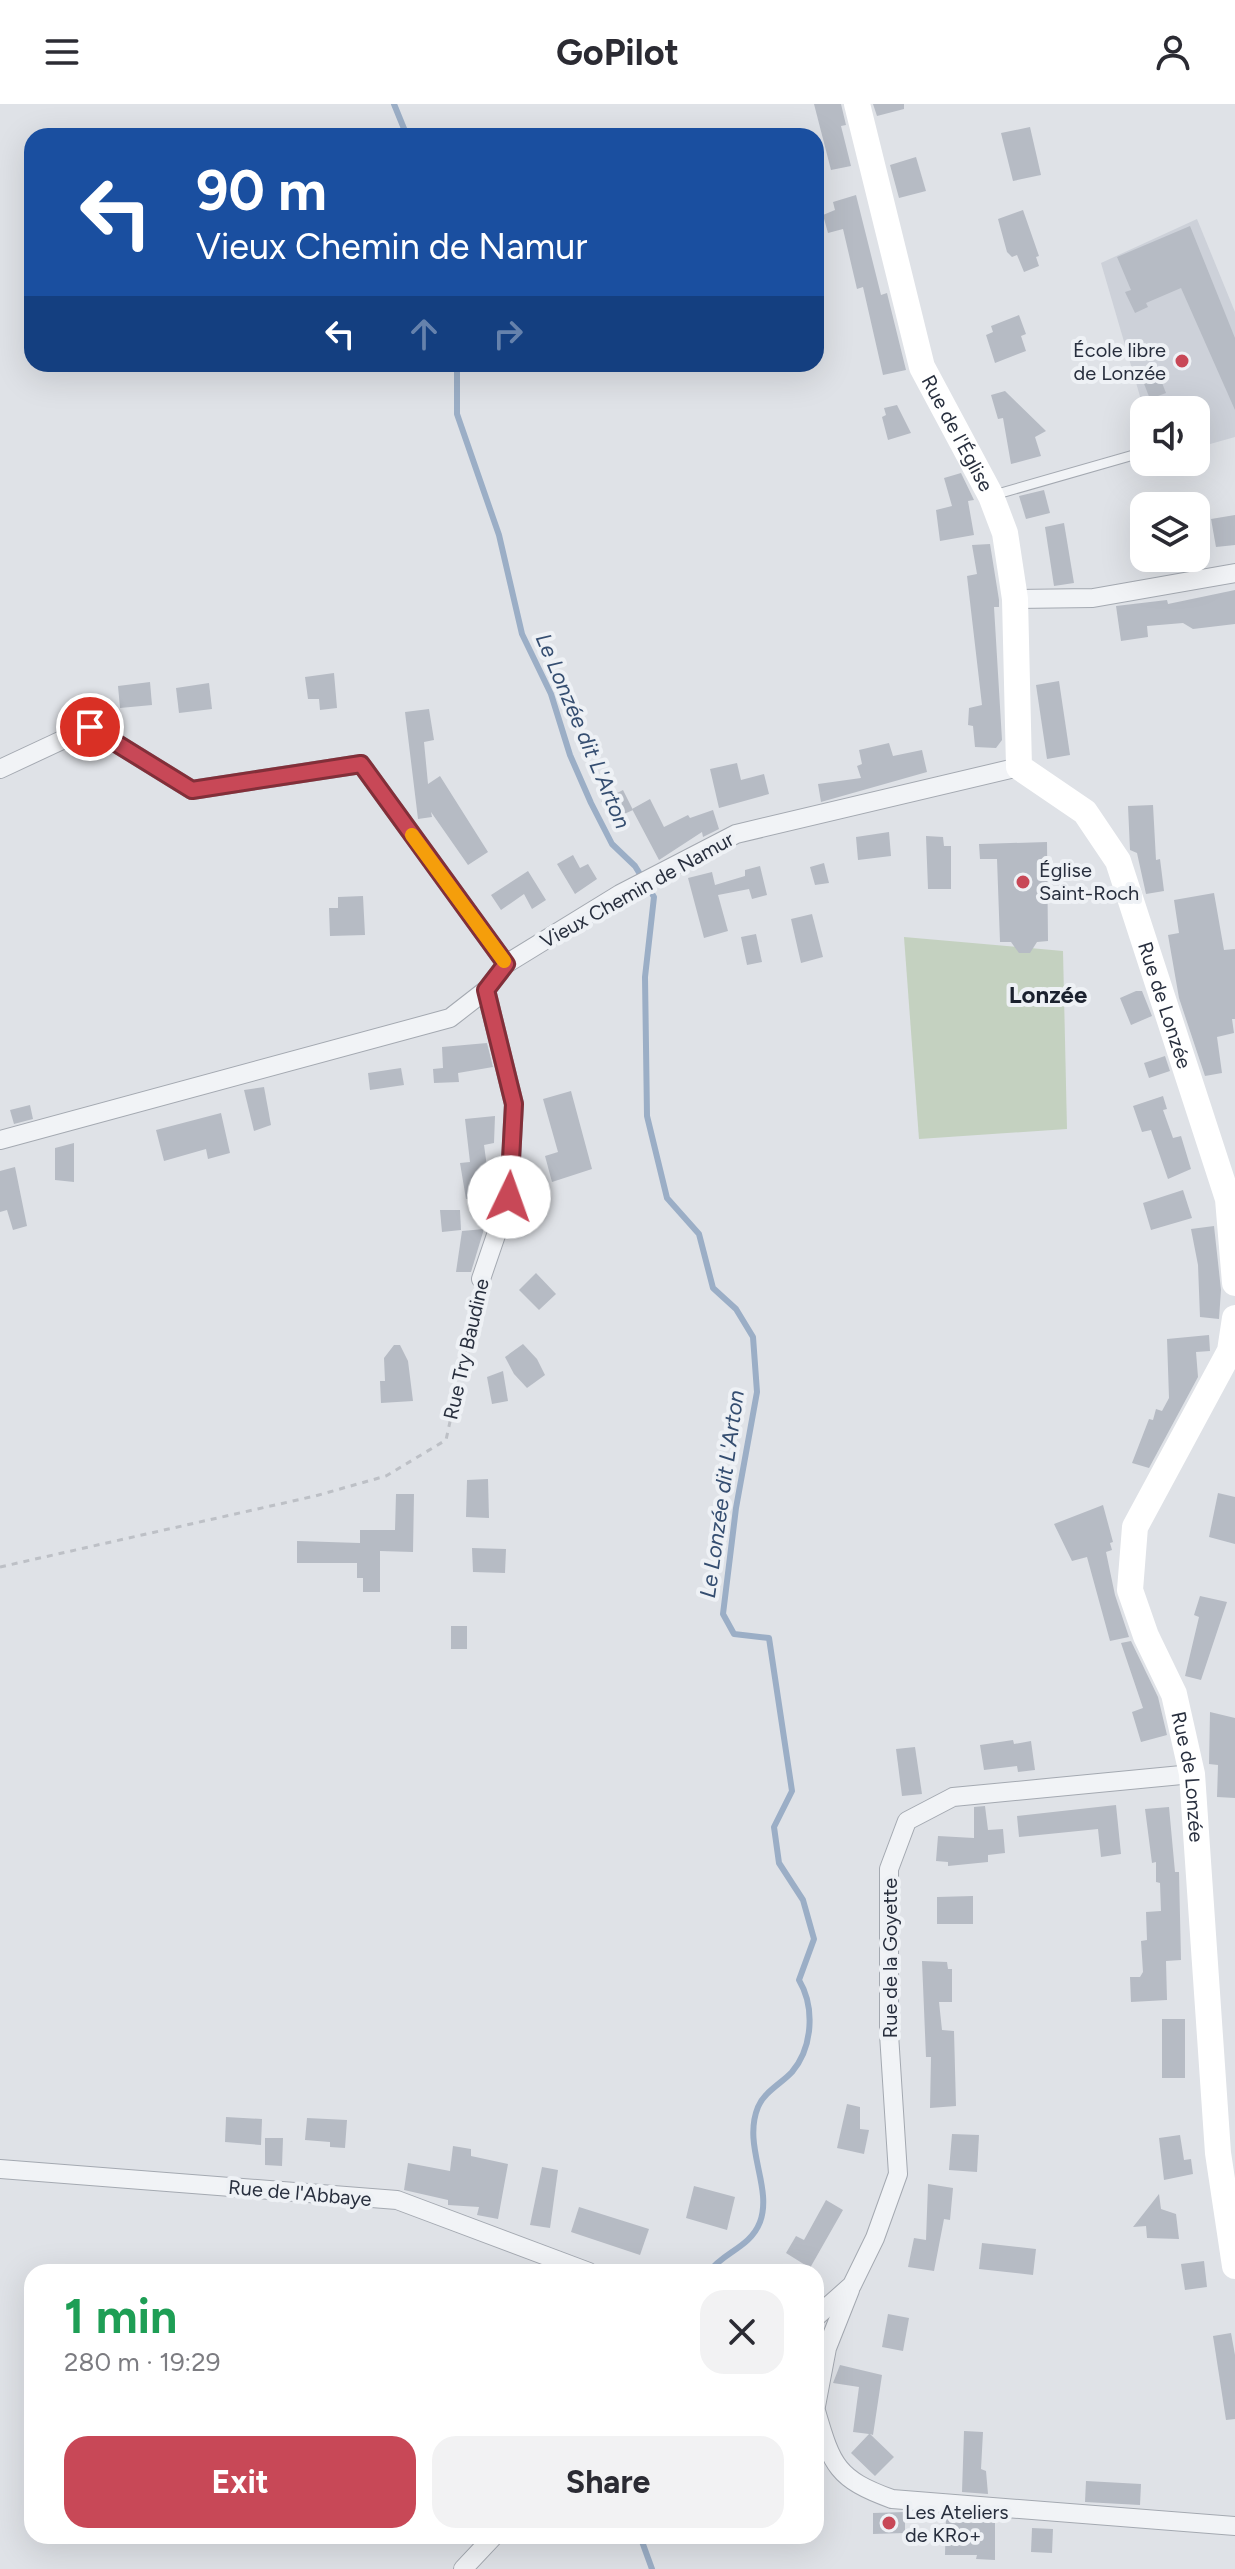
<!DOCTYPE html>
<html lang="en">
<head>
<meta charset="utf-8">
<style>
	:root { --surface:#fff; --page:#f2f2f3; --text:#2b2b33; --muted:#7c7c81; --accent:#c84857 }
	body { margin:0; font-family:Figtree,sans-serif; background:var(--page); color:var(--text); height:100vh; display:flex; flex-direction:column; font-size:30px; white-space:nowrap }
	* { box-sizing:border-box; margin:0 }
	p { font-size:26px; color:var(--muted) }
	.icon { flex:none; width:44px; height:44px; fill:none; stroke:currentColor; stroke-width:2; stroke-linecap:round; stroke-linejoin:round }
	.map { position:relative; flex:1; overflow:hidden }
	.sheet { position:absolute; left:24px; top:2160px; width:800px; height:280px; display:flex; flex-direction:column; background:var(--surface); border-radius:24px; box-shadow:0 8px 32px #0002 }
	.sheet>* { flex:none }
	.top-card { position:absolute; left:24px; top:24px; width:800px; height:244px; border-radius:24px; box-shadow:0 8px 32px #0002; background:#1a4fa0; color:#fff; overflow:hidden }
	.controls { position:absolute; left:1130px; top:292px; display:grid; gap:16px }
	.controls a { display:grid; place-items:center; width:80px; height:80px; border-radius:16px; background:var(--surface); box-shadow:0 8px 32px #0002; font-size:40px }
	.pin { position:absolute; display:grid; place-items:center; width:68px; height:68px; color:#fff; margin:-34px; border:4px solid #fff; border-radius:50%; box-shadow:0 2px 8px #0007 }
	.me { position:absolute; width:88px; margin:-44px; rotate:3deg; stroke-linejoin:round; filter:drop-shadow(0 0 6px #0008) }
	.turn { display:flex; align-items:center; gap:28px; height:168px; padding:0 40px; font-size:36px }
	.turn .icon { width:104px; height:104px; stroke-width:2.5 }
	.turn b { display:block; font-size:56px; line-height:68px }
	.lanes { display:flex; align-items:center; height:76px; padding:0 40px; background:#0003; justify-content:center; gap:40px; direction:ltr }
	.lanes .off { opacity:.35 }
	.round { display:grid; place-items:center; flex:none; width:84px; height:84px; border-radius:24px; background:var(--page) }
	.overview { display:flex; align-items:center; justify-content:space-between; height:136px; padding:0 40px }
	h1 { font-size:48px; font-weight:700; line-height:60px; color:#1e9e55 }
	.action { display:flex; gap:16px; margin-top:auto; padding:16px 40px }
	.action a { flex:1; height:92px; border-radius:24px; background:var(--accent); color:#fff; font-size:32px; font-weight:700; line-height:92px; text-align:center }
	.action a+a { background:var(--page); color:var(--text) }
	header { display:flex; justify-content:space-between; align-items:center; height:104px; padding:0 40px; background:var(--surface); font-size:36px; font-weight:700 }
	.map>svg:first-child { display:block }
</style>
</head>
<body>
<header><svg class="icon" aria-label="menu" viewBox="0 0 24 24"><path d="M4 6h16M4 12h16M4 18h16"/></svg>GoPilot<svg class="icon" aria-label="person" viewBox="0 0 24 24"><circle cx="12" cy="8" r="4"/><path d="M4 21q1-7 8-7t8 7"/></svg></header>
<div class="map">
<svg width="1235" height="2465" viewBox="0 0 1235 2465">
	<rect width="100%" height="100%" fill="#dfe2e7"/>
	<!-- built -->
	<path fill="#cdd1d9" d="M1197,115l38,93v125l-39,11v-38h-52l-43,-147z"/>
	<!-- green -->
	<path fill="#c4d1c0" d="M904,833l159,14 4,178 -148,10z"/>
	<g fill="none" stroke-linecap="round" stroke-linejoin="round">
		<!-- stream -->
		<g stroke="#9baec6" stroke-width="6">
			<path d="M394,0l13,32"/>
			<path d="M457,260v50l42,121 23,99 29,60 19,61 21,48 21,41 23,22 19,31 -9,80 2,139 20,82 32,36 14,54 23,21 17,28 4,55 -21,116 -13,106 11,20 35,4 23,153 -18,36 5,36 24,37 11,39 -15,41c16,27 14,67 -7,92 -10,11 -28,20 -34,35 -16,39 15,80 2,115 -10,26 -37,30 -51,50"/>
			<path d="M640,2432l12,33"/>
		</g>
	</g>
	<!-- building -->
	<g fill="#b6bbc4">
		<path d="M814,0h27l5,21 -5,1 10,40 -20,4z"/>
		<path d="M873,0h31v5l-27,7z"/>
		<path d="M1030,23l11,48 -28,6 -12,-48z"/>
		<path d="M916,53l10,34 -27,7 -9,-33z"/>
		<path d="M856,91l25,100 6,-2 19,77 -23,5 -20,-88 -6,2 -14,-60 -15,4 -5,-18 12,-5 -2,-8z"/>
		<path d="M1023,106l16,46 -3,1 3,9 -15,6 -7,-17 -5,2 -5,-5 -9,-33z"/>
		<path d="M1190,122l45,112v72l-54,-122 -35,15 2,4 -13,6 -10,-21 6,-2 -14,-33z"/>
		<path d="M1019,211l7,19 -5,2 5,15 -31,12 -9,-28 7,-3 -2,-6z"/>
		<path d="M1157,266l9,23 -16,6 -9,-23z"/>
		<path d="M1005,287l41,40 -11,6 6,19 -30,8 -8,-46 -5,1 -7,-24z"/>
		<path d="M897,301l14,28 -23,7 -6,-23 4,-2 -2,-7z"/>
		<path d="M961,369l13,27 -6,1 6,34 -34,6 -4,-31 16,-4 -8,-28z"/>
		<path d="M1044,386l6,23 -24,6 -7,-23z"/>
		<path d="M1235,411v30l-19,2 -5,-28z"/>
		<path d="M1064,419l10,60 -20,3 -9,-59z"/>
		<path d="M990,440l9,56v7h-5l8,133 -6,8 -21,-1 -2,-21 -5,-1 1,-17 13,-3 -15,-129 10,-2 -5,-29z"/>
		<path d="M1235,486v34l-42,5 -10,-6 -36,3 1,11 -27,4 -5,-35 51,-6 1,4z"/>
		<path d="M334,569l3,35 -17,2 -1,-11h-11l-3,-22z"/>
		<path d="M1059,577l11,74 -23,4 -11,-74z"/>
		<path d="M150,578l2,23 -32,3 -2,-22z"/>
		<path d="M209,579l3,26 -33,4 -3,-25z"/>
		<path d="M429,605l5,31 -10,2 4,42 12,-8 48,76 -20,13 -37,-53 1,5 -14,2 -13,-107z"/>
		<path d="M889,639l4,13 29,-6 5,22 -106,30 -3,-18 43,-6 -4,-12 5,-2 -3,-14z"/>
		<path d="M737,659l4,17 23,-6 5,20 -50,14 -9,-39z"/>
		<path d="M623,686l10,20 -22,10 -10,-19z"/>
		<path d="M650,695l14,28 24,-12 2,3 23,-8 6,19 -16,8 -1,-5 -43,28 -27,-51z"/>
		<path d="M1153,701l3,55 4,-1 4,32 -18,3 -9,-41 -7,-3 -2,-44z"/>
		<path d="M889,728l2,24 -33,4 -2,-23z"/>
		<path d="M926,732l17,1 1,9h7v43h-23z"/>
		<path d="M1047,738l1,99 -11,1 -7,11h-11l-8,-11h-11l-3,-83h-17l-1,-15z"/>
		<path d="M573,751l7,13 8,-4 9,15 -22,15 -18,-30z"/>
		<path d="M824,759l5,20 -14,2 -5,-18z"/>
		<path d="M760,762l7,29 -15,4 -3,-10 -31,6 10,36 -24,7 -16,-60 24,-6 3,13 30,-9v-6z"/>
		<path d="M528,767l18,29 -14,9 -8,-15 -23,16 -10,-15z"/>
		<path d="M1214,789l10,57 11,-1v70h-3l2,14 -17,4 5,36 -17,3 -26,-78 -11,-63 11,-2 -5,-33z"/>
		<path d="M363,792l2,39 -35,1 -1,-28h9v-11z"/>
		<path d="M812,810l11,43 -22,6 -10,-44z"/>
		<path d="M756,830l6,28 -15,3 -6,-28z"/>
		<path d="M1136,887h6l10,25 -21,9 -11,-27z"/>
		<path d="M487,939l6,24 -35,6 1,9 -25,1 -1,-14 10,-1 -1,-21z"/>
		<path d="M1165,952l5,15 -21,7 -5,-15z"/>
		<path d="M401,964l3,17 -34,5 -2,-17z"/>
		<path d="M264,983l7,38 -17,6 -10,-41z"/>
		<path d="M571,987l21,78 -40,13 -7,-26 13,-4 -15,-53z"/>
		<path d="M1163,992l4,13 -4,1 10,28 8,-2 10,33 -23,10 -17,-49 -9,2 -9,-26z"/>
		<path d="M30,1001l3,14 -19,5 -4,-14z"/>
		<path d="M221,1009l9,40 -22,6 -2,-10 -42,12 -8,-31z"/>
		<path d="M495,1012l-1,27 -10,2 7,51 -25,3 -6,-36 10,-1 -5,-43z"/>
		<path d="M74,1039v39l-19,-2v-32z"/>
		<path d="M15,1063l12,59 -14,4 -6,-20 -7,2v-41z"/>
		<path d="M1183,1086l9,28 -41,12 -8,-27z"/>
		<path d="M440,1106h20l1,20 -19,2z"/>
		<path d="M1214,1122l7,64 -2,29 -19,-2 -2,-52 -7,-36z"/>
		<path d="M484,1125l-13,43h-15l6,-41z"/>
		<path d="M536,1169l20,21 -17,16 -20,-20z"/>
		<path d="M1209,1231l1,16 -14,1 2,25 -49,91 -17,-5 17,-44 4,1 3,-11 6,2 7,-13 -2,-59z"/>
		<path d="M523,1240l14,15 8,16 -18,13 -13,-14 -9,-17z"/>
		<path d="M394,1241h6l8,16 5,40 -32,2 -1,-22h5l-1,-23z"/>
		<path d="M503,1267l5,30 -16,3 -5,-27z"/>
		<path d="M488,1375l1,39 -23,-1 1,-37z"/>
		<path d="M1218,1389l17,4v47l-26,-7z"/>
		<path d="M396,1390h18l-1,58 -33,-1v41h-17v-14h-6v-15h-60v-22l63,2v-13h35z"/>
		<path d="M1103,1401l10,37 -3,1 2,7 -6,2 9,43 14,42 -19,4 -23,-84 -15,4 -18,-37z"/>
		<path d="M472,1444l34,1 -1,24 -32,-1z"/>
		<path d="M1200,1492l27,6 -26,78 -16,-4 14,-59 -5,-2z"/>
		<rect x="451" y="1522" width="16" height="23"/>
		<path d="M1131,1537l27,56 9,38 -26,7 -9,-30 11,-4 -22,-65z"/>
		<path d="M1210,1608l25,6v80l-18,-1 1,-32 -9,-1z"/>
		<path d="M1013,1636l1,4 17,-3 4,29 -17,2 -1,-6 -33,4 -4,-25z"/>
		<path d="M915,1643l7,47 -20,2 -6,-47z"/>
		<path d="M1116,1701l5,49 -20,3 -3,-28 -79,8 -2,-21z"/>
		<path d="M985,1702l3,24 15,-1 2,24 -17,2v7l-40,4v-4l-12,-1 2,-25 36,2v-31z"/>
		<path d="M1169,1703l6,65h4l2,88 -15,1 1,39 -36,2 -1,-25h10l3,-5 -2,-31 6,-1 -1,-28 15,-1 -1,-28 -4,-1v-20l-4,1 -7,-54z"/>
		<path d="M973,1792v28h-36v-27z"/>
		<path d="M922,1857l25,1 1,7h4v33h-13l3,28 12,1 2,75 -26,2 1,-51h-5z"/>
		<rect x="1162" y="1915" width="23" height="59"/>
		<path d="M847,2000l13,3v22l9,1 -5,24 -27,-6z"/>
		<path d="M226,2013l36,2 -1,26 -36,-3z"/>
		<path d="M307,2014l40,2 -2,28 -15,-1v-5l-25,-2z"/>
		<path d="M952,2030l27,1 -2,37 -28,-2z"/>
		<path d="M1180,2031l4,25 7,-1 2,15 -29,6 -5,-42z"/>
		<path d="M265,2034h18l-1,28 -17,-1z"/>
		<path d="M453,2042l18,3v7l37,8 -10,55 -21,-4 2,-8 -31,-2v-5l-44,-10 4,-27 42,8z"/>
		<path d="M542,2063l16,3 -8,58 -20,-3z"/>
		<path d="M928,2080l25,4 -3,32 -6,-1 -10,52 -26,-4 6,-29 12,2z"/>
		<path d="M694,2082l41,11 -8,33 -41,-12z"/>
		<path d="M1159,2090l2,15 15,5 3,25 -32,-1 -1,-12 -13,1z"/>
		<path d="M826,2096l17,10 -33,58 -24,-15 10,-17 8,4z"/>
		<path d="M579,2103l70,22 -9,26 -69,-23z"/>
		<path d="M982,2139l54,6 -3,26 -54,-6z"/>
		<path d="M1204,2157l3,26 -22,3 -4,-26z"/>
		<path d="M888,2210l21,4 -6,33 -21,-4z"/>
		<path d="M1231,2229l4,22v64l-9,1 -13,-84z"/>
		<path d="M840,2261l42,10 -9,60 -3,-1 24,23 -19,19 -24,-23 18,-19 -16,-2 6,-45 -26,-4z"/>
		<path d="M964,2327l19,1 -2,37 5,2 2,23 -26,-2z"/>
		<path d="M1086,2377l55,3 -1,21 -55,-3z"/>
		<path d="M905,2408v21l-32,1v-21z"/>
		<path d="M961,2412l34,3v41l-19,-1 1,-4h-32l1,-37z"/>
		<path d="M1032,2424l21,1 -1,24 -21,-1z"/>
	</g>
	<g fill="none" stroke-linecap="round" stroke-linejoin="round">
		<!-- lane casing -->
		<g stroke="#a4a9b1" stroke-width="11">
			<path id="lane" d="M994,391l150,-43"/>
		</g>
		<!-- street casing -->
		<g stroke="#a4a9b1" stroke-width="20">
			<g id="street">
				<path d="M1015,495l78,-1 142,-25"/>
				<path d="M0,665l90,-42 102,63 169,-26 145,200"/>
				<path d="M0,1036l450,-122 36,-28 20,-26 114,-70 116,-60 283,-67"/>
				<path d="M481,1175l28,-82 5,-93 -28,-114"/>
				<path d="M0,2065l397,31 192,72"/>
				<path d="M816,2213l36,-32 23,-47 23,-64 -9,-140v-165l18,-48 46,-24 239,-23"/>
				<path d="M816,2302l11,-58 23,-58"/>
				<path d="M816,2307c16,55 21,68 76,88l343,27"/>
				<path d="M463,2465l31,-33"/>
			</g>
		</g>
		<!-- path -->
		<path stroke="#bdc0c6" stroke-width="3" stroke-dasharray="6 6" stroke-linecap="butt" d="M0,1463l315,-71 71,-20 60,-36 31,-142"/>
		<!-- lane -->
		<use href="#lane" stroke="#f1f3f6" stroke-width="9"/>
		<!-- street -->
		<use href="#street" stroke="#f1f3f6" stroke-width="18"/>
		<!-- secondary -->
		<g stroke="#fff" stroke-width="26">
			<path id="s1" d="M857,0l65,263 69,129 14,37 10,66 4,168 66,45 33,49 110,338 7,84"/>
			<path id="s2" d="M1235,1214l-5,33 -95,176 -5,63 16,46 28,58 18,80 26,379 17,113"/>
		</g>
	</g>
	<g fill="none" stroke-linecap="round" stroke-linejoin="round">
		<!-- route casing -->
		<g stroke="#822f39" stroke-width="20">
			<path id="route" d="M90,623l102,63 169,-26 145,200 -20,26 28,114 -5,93"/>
		</g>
		<!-- route -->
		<use href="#route" stroke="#c84857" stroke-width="14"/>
		<!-- slow -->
		<path stroke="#f59e0b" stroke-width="14" d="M412,731l92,126"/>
	</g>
	<!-- markers -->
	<g fill="#c84857" stroke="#eef1f5" stroke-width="3">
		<circle cx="1182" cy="257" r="8"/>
		<circle cx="1023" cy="778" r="8"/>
		<circle cx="889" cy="2419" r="8"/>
	</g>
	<g text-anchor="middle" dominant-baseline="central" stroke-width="8" stroke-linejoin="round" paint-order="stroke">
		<!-- poi labels -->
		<g font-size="20" fill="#282f3e" stroke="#eef1f5" text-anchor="start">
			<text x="1166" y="246" text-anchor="end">École libre<tspan x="1166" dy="23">de Lonzée</tspan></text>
			<text x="1039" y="766">Église<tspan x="1039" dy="23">Saint-Roch</tspan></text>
			<text x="905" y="2408">Les Ateliers<tspan x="905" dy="23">de KRo+</tspan></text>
		</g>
		<!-- street labels -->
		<g font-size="20" fill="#282f3e" stroke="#eef1f5">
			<text stroke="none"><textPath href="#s1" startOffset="346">Rue de l'Église</textPath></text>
			<text transform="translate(637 786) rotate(-29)">Vieux Chemin de Namur</text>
			<text stroke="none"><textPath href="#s1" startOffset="982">Rue de Lonzée</textPath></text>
			<text transform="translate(466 1245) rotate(-77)">Rue Try Baudine</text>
			<text stroke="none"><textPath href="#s2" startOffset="494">Rue de Lonzée</textPath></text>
			<text transform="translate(890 1854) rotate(-90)">Rue de la Goyette</text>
			<text transform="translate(300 2089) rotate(5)">Rue de l'Abbaye</text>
		</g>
		<!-- water labels -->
		<g font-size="22" font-style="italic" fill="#344d70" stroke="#eef1f5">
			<text transform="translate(583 627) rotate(67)">Le Lonzée dit L'Arton</text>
			<text transform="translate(722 1390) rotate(-82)">Le Lonzée dit L'Arton</text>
		</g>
		<!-- quarter labels -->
		<g font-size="24" font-weight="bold" fill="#1b212e" stroke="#eef1f5">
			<text x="1048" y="890">Lonzée</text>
		</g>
	</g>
</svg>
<div class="controls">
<a><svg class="icon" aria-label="sound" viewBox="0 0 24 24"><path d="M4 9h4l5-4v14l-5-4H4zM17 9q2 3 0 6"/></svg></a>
<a><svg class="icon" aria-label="layers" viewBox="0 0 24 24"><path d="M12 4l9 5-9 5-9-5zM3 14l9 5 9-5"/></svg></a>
</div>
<div class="pin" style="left:90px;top:623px;background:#d93025"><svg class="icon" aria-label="arrive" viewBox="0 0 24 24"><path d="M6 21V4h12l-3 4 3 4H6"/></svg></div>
<svg class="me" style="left:509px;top:1093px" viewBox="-20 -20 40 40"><circle r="19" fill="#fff"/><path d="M0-13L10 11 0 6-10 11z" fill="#c84857"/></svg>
<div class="top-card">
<div class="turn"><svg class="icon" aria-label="left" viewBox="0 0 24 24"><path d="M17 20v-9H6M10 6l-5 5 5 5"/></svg><div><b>90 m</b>Vieux Chemin de Namur</div></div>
<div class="lanes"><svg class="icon" aria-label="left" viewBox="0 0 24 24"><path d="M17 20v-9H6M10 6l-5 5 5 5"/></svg><svg class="icon off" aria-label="ahead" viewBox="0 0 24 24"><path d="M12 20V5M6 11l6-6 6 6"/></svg><svg class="icon off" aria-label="right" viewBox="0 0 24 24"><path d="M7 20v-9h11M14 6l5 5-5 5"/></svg></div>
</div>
<section class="sheet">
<div class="overview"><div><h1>1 min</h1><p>280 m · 19:29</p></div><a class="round"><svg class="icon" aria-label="close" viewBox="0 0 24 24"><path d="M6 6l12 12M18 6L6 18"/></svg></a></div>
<div class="action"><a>Exit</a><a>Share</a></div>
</section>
</div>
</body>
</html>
